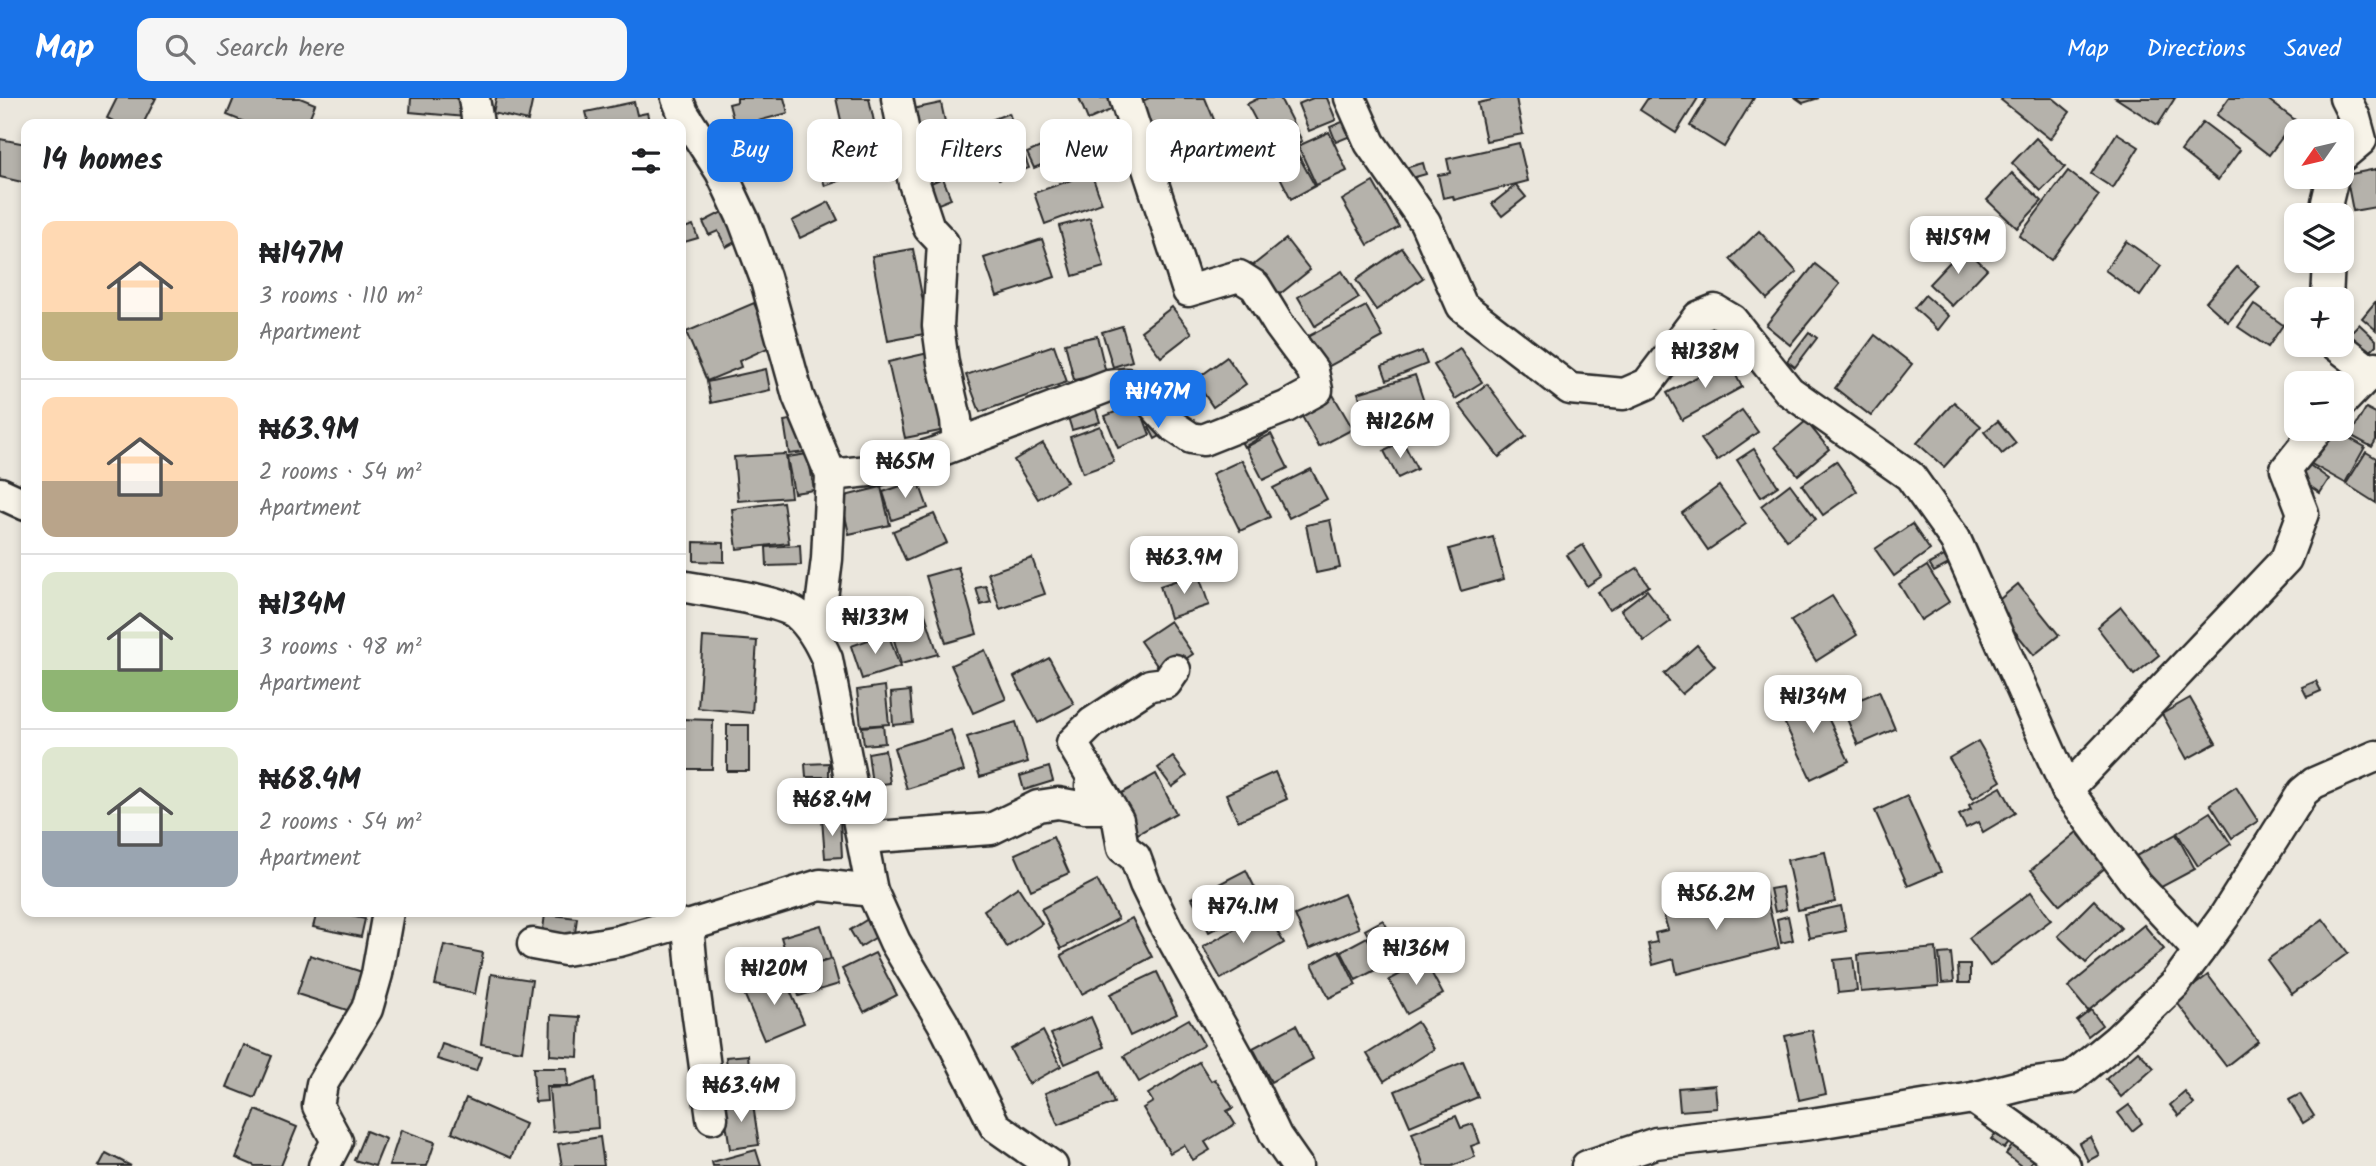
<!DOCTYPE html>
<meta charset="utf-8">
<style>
:root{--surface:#fff;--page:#f6f6f6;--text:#202124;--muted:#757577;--line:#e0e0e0;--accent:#1a73e8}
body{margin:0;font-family:Kalam,sans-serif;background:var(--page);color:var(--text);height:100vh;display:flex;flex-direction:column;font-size:26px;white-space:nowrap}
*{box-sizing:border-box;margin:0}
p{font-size:23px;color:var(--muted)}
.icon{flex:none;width:38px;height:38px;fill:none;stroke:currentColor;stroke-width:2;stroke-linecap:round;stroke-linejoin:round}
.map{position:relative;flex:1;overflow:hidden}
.panel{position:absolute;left:21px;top:21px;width:665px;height:798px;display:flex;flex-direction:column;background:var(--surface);border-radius:14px;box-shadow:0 4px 10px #0003}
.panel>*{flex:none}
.banner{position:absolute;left:707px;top:21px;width:665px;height:63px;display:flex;gap:14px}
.needle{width:46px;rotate:236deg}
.fabs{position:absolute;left:2284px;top:21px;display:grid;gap:14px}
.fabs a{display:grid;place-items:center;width:70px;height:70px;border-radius:14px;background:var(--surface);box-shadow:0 4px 10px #0003;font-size:35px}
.price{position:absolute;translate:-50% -60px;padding:0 16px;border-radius:14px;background:#fff;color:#222;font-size:23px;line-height:46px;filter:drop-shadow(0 2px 4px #0008)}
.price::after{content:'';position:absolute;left:50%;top:42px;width:21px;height:16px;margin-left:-10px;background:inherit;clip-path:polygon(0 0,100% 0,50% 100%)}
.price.on{background:var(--accent);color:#fff}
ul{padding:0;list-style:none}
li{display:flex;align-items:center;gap:21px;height:175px;padding:0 21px}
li+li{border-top:2px solid var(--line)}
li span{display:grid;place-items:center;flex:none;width:196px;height:140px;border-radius:14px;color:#555}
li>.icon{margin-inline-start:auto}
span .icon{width:84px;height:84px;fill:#fffc;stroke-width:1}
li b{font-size:30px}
h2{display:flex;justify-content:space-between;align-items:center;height:84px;padding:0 21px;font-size:30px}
.chip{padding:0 24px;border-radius:14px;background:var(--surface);box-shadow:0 4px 10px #0003;font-size:24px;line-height:63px}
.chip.on{background:var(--accent);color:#fff}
header{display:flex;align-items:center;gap:42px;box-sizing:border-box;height:98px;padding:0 35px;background:var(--accent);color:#fff}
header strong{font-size:33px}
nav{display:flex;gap:38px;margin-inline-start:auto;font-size:24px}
.search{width:490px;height:63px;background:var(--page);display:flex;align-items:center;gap:18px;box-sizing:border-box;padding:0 24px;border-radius:14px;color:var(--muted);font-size:26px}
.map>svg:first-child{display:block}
.building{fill:#b5b2ab;stroke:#2b2b2b;stroke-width:2}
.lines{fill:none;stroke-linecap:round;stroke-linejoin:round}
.minor-casing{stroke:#2b2b2b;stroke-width:35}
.minor{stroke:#f7f3e8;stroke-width:30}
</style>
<header>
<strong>Map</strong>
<div class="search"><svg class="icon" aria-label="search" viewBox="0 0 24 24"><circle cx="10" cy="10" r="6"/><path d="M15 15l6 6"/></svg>Search here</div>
<nav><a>Map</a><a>Directions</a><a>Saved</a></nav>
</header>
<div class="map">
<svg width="2376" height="1068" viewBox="0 0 2376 1068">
<rect width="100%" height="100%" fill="#ebe7dd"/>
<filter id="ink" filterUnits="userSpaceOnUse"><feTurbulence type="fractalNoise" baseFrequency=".0143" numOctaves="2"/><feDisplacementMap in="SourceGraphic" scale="14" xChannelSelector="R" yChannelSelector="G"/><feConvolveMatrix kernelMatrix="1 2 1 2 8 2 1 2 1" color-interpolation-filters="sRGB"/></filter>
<g filter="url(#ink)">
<g class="building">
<polygon points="117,0 156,0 143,26 119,26 107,20"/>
<polygon points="234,0 300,0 315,6 307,26 249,26 227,17"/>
<polygon points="411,0 467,0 465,19 410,14"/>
<polygon points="496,0 533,0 528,23 493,15"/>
<polygon points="737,0 784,0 788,15 735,29 729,6 737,4"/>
<polygon points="836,0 869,0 877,38 846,45"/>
<polygon points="1079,0 1108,0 1113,11 1088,22"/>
<polygon points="1149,0 1205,0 1215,24 1160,49 1140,4"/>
<polygon points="1259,0 1280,0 1302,43 1274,57 1247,6"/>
<polygon points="1313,0 1327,0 1336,22 1309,33 1298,6"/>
<polygon points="1501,0 1516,0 1523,36 1486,43 1478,5"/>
<polygon points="1648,0 1698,0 1676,35 1640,12"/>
<polygon points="1707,0 1754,0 1724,49 1690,28"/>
<polygon points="1796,0 1819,0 1803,5"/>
<polygon points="2003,0 2053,0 2070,14 2050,41 2001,2"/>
<polygon points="2116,0 2175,0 2158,27"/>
<polygon points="2229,0 2266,0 2295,22 2269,57 2217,17"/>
<polygon points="634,4 637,17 647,15 650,26 589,26 586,14"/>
<polygon points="941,5 947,33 910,42 903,13"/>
<polygon points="1009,15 1029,70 999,81 978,27"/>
<polygon points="1347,22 1353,37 1336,44 1330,29"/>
<polygon points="2203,24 2240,52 2218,82 2181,53"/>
<rect x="381" y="25" width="77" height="1"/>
<polygon points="1329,34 1347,73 1316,87 1298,48"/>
<polygon points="2117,35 2139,49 2113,90 2091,76"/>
<polygon points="2036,40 2065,69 2041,93 2012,65"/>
<polygon points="0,41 26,46 26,85 0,79"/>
<polygon points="1519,45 1528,83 1454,102 1453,98 1443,100 1438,77 1450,75 1447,61"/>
<polygon points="1045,47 1051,63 1034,70 1027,55"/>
<polygon points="1296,53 1315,88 1291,101 1273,65"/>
<polygon points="1423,65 1426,76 1401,83 1398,72"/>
<polygon points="840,66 845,81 825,88 820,73"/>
<polygon points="2376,71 2376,109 2353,113 2346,77"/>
<polygon points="2068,73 2099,97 2051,162 2019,138"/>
<polygon points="1091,75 1102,105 1045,126 1034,95"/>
<polygon points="2012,75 2042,103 2017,130 1987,102"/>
<polygon points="943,80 951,101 936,107 928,86"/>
<polygon points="1373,84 1399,129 1368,147 1342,102"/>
<polygon points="1516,87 1526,99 1502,118 1492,106"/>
<polygon points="829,104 838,122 800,140 792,123"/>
<polygon points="732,109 746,138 726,149 718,133 709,137 703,124"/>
<polygon points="1090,120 1104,169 1073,178 1059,128"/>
<polygon points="693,127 698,140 681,145 681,131"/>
<polygon points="1759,133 1797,174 1767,201 1730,161"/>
<polygon points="1042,141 1055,179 997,198 984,160"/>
<polygon points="1286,141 1310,172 1275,200 1251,169"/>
<polygon points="2126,143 2161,168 2140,198 2105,172"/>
<polygon points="1964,149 1987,171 1952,208 1929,186"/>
<polygon points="1402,150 1423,180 1376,212 1356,182"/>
<polygon points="913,151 929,235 888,243 872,158"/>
<polygon points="1815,166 1840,186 1790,247 1766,227"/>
<polygon points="2237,169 2260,189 2228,224 2206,204"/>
<polygon points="1342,173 1359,200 1315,228 1298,199"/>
<polygon points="1925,197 1949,218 1938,232 1914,210"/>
<polygon points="2376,203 2376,232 2362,220"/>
<polygon points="754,205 772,248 739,263 741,269 707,283 686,234"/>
<polygon points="2254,206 2283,227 2268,249 2238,229"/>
<polygon points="1366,208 1383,239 1324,271 1307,239"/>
<polygon points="1172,209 1192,235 1161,259 1141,233"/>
<polygon points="2359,226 2376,242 2376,247 2366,257 2347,238"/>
<polygon points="1122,228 1132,263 1113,269 1102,234"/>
<polygon points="1809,234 1817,240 1795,269 1787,263"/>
<polygon points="1875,237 1912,266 1871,318 1835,290"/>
<polygon points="1097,238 1106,275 1074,282 1065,245"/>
<polygon points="1054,247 1067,284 980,314 966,277"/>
<polygon points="1460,250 1482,284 1455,301 1434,267"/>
<polygon points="1422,253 1427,266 1387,282 1382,268"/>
<polygon points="933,254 950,331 905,340 888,264"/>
<polygon points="1227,259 1246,286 1213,309 1195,282"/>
<polygon points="1728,262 1742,289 1682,322 1667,295"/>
<polygon points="766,271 770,292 711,305 707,284"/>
<polygon points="1415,277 1426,310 1370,329 1358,295"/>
<polygon points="1487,286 1526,338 1499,359 1459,307"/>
<polygon points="1332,295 1353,331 1319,349 1299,313"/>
<polygon points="1954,304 1981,328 1944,369 1917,345"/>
<polygon points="1138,305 1150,337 1118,350 1105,318"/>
<polygon points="1095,308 1100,324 1072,332 1067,316"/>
<polygon points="2366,310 2376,315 2376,342 2372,349 2350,337"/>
<polygon points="1742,312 1758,334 1717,363 1701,341"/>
<polygon points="1267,318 1275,330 1244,349 1237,336"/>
<polygon points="801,320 806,354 789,356 784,323"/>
<polygon points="1161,322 1168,334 1155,341 1149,329"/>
<polygon points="1806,323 1829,351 1798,377 1775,349"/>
<polygon points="1998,323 2016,345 2002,356 1984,334"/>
<polygon points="1100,328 1114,364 1083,375 1070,339"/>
<polygon points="2326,331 2333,331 2365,349 2345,385 2308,364"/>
<polygon points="1271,336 1288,370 1263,382 1246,349"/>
<polygon points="1403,344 1417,371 1398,380 1384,353"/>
<polygon points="1043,345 1067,384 1038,401 1014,362"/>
<polygon points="1754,351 1778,388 1761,399 1737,362"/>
<polygon points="2366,354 2376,360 2376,405 2346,386"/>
<polygon points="786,356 791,399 738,403 734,359"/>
<polygon points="808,356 814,392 794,395 787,359"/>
<polygon points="2301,361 2329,381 2320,395 2291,375"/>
<polygon points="1242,362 1270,419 1240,433 1212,376"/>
<polygon points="1836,363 1857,393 1823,417 1802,387"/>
<polygon points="1311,371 1327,401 1289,420 1273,390"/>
<polygon points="918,382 928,410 892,422 883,394"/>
<polygon points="1790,386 1816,421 1787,442 1761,408"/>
<polygon points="1719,388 1746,426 1708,452 1682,415"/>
<polygon points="881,389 890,427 849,436 841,399"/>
<polygon points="783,404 789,445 737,451 732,411"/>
<polygon points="934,416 947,445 906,463 893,433"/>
<polygon points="1330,422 1340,470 1316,475 1306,427"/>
<polygon points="1912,426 1930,452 1894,478 1875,451"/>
<polygon points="1493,439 1504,481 1461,493 1449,451"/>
<polygon points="694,444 724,445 724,464 694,463"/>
<polygon points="800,447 801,467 767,468 766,449"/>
<polygon points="1583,447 1602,478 1587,488 1567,457"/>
<polygon points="1944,458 1949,466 1934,474 1929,466"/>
<polygon points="1032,460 1045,496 1000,511 988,475"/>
<polygon points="1927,468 1949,504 1921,522 1899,486"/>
<polygon points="958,469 977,536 946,545 926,478"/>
<polygon points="1637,470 1649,488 1609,512 1598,494"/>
<polygon points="1198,475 1209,507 1170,520 1160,488"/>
<polygon points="2018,486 2059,537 2034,557 1993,507"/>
<polygon points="986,488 991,504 981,507 976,490"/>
<polygon points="1647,492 1671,523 1644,543 1621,512"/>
<polygon points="1832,498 1857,537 1816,563 1791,523"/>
<polygon points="2121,509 2159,557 2134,577 2097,529"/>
<polygon points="884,511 888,533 864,537 860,516"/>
<polygon points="924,513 938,556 901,566 890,528"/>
<polygon points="1170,523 1193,556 1163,576 1140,543"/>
<polygon points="888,535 900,569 862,581 851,548"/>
<polygon points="703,539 757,543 752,615 698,610"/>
<polygon points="1697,547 1715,568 1682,596 1664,576"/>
<polygon points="985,552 1006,601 973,615 951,567"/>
<polygon points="1049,560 1074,606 1038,625 1014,579"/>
<polygon points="2316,583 2321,593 2307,599 2302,589"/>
<polygon points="885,588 889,626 861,628 857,592"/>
<polygon points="910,593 913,625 893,627 891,595"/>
<polygon points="1815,593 1849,663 1811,681 1778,611"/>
<polygon points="1879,593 1895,631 1858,647 1842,609"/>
<polygon points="2190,600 2216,645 2187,661 2162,616"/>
<polygon points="681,621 713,622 712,671 681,671"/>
<polygon points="1016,624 1028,664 980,679 967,639"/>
<rect x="727" y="627" width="22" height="46"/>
<polygon points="883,627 885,645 864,647 862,629"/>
<polygon points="951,632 964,673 907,691 894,650"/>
<polygon points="1978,643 2001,683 1973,700 1949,660"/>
<polygon points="885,652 890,685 872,687 868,655"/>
<polygon points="1173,659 1187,678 1172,689 1158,670"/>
<polygon points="829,665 829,679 806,679 805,666"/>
<polygon points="1049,669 1053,683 1024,692 1020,678"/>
<polygon points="1275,674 1287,701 1238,723 1226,696"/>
<polygon points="1156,676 1176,715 1134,738 1113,700"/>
<polygon points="2001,689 2015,715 1983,734 1978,724 1966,730 1959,717 1971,711 1969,707"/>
<polygon points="2236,689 2258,723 2232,740 2210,706"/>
<polygon points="1907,698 1941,774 1908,788 1875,713"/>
<polygon points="2210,714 2231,746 2198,768 2177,735"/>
<polygon points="840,720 842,759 825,760 822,721"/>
<polygon points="2077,734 2106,769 2060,807 2031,772"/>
<polygon points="2176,736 2195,771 2152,794 2134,759"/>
<polygon points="1053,739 1069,775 1031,792 1015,756"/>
<polygon points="1825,754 1835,804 1798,812 1787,762"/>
<polygon points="1246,772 1263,806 1209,834 1192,800"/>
<polygon points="1097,782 1118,821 1061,851 1041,811"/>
<polygon points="1018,789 1042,826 1007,849 984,812"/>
<polygon points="1764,789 1779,850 1677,876 1674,861 1653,867 1648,846 1657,844 1655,835 1668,832 1663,815"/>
<polygon points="1782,789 1786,811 1775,814 1770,791"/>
<polygon points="2031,794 2051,822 1990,868 1969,840"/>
<polygon points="1344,796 1359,830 1309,851 1295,817"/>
<polygon points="2094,802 2121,830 2086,865 2058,838"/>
<polygon points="1841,808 1846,833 1809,840 1804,816"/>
<polygon points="317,814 332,814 365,821 361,839 313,829"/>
<polygon points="1266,814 1284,845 1221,881 1203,849"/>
<polygon points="545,816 577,820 574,843 542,839"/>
<polygon points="1788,818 1793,842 1781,845 1777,821"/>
<polygon points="1132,820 1152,859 1082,896 1061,857"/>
<polygon points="868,821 878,838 860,849 850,832"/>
<polygon points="2323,821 2348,855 2292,896 2267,862"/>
<polygon points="1383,822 1392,838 1374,848 1365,832"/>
<polygon points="821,827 831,861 791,873 781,839"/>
<polygon points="2144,827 2164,851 2088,913 2068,889"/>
<polygon points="1367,839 1383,868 1356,882 1341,853"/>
<polygon points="444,847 483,855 475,896 435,887"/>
<polygon points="1936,850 1939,888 1861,894 1858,857"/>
<polygon points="1339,852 1356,887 1329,900 1312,866"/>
<polygon points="875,855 897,897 864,914 842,871"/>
<polygon points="1951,855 1954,884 1942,885 1939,856"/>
<polygon points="310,857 362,874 350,913 297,896"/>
<polygon points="1853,860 1857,893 1838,895 1834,862"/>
<polygon points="832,861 839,886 799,898 791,874"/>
<polygon points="1425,863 1443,896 1407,916 1389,882"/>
<polygon points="1958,867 1970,867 1970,885 1959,885"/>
<polygon points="1157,874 1177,916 1130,938 1110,896"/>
<polygon points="491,876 532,882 522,953 481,946"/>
<polygon points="783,876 804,925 764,942 743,893"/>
<polygon points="2208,877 2258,943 2226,968 2175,902"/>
<polygon points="2091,912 2102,927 2088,938 2077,923"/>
<polygon points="551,917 580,919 578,959 550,957"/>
<polygon points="1091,919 1104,949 1065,966 1051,936"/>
<polygon points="1189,921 1204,947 1139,984 1124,958"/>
<polygon points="1417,924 1434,951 1384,983 1367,956"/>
<polygon points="1296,927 1313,961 1271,984 1253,950"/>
<polygon points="1812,932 1826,996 1799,1002 1785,938"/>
<polygon points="1043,933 1061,968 1029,986 1010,951"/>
<polygon points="442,946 481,959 476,973 437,961"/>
<polygon points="244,947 272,958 255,1000 227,989"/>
<polygon points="2138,953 2154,970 2121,999 2106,981"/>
<polygon points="748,957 752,1000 730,1002 726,959"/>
<polygon points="1199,964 1211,983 1215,981 1233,1010 1227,1013 1235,1026 1205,1044 1210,1052 1193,1062 1184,1047 1170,1055 1143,1010 1153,1004 1148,996"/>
<polygon points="1463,964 1478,999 1410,1028 1395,993"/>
<polygon points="533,970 567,970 568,988 546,988 547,1003 535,1004"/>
<polygon points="1101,973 1114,1005 1058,1027 1045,995"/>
<polygon points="595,980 598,1030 553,1034 549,990 570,989"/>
<polygon points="1715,987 1717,1010 1680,1013 1678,990"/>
<polygon points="2185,994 2194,1006 2179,1018 2170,1007"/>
<polygon points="2300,996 2314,1018 2303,1025 2289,1002"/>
<polygon points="466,1000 525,1026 511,1060 452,1034"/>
<polygon points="752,1000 759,1047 730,1051 723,1005"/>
<polygon points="2129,1007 2142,1025 2132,1033 2118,1015"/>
<polygon points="256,1012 297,1029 281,1068 255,1068 236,1060"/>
<polygon points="1456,1018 1461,1030 1473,1026 1480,1045 1471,1048 1475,1059 1452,1068 1424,1068 1412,1035"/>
<polygon points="2001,1029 2014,1039 2004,1051 1991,1041"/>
<polygon points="401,1032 435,1044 427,1068 389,1068"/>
<polygon points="366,1033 386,1041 375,1068 354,1062"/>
<polygon points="600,1039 604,1068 562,1068 558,1046"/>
<polygon points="2090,1039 2099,1057 2088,1063 2079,1045"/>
<polygon points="2015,1044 2035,1060 2028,1068 2021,1068 2006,1056"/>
<polygon points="756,1052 761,1068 713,1068 712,1064"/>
<polygon points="106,1055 131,1068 99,1068"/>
</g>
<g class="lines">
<g class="minor-casing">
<g id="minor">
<polyline points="474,0 478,26"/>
<polyline points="677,0 683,15 721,74 744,123 765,179 798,298 831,377 827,461 817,540"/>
<polyline points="897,0 914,85 929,130 943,145 938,228 943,265 956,321 958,346"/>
<polyline points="1350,0 1370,45 1425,124 1462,208 1570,291 1624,296 1647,286 1698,219 1715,212 1732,222 1789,293 1910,378 1955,441 2067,692 2137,787 2199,853"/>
<polyline points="2342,58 2361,42 2355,20 2345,0"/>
<polyline points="2328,117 2327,104 2333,79"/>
<polyline points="2327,201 2329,163"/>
<polyline points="2336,247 2376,278"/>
<polyline points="2342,304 2376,269"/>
<polyline points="831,377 878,372 932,356 1109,288 1126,286 1136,288 1173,328 1191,340 1203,342 1286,309 1317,292 1313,273 1279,227 1255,188 1239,178 1188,193 1125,0"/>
<polyline points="0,395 26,407"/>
<path d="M681,488C706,493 779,502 797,516C811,528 820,545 827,561L872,793L895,844L943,925L995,1028L1052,1068"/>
<polyline points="1175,572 1166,585 1150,587 1092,625 1072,645 1118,722 1123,750 1135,759 1145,786 1167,831 1242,966 1276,1038 1297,1068"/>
<polyline points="2067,692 2286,461 2303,415 2286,371 2318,331"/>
<polyline points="862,740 991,731 1038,708 1058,705 1085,710 1100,710 1091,688"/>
<polyline points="533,846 565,852 619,843 678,826 688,828"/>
<polyline points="1973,1000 2056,1059 2065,1068"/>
<polyline points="712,1020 693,882 688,828 820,787 872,793"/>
<polyline points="324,1068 337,1043 318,1008 322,986 367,911 377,876 388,814"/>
<polyline points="1587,1068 1656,1045 1811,1026 1973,1000 2028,986 2071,980 2117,942 2175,886 2224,819 2303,694 2314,685 2376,658"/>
</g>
</g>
<use href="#minor" class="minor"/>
</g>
</g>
</svg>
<div class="fabs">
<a><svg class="needle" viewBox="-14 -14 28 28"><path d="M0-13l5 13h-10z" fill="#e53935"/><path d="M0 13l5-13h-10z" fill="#757577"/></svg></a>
<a><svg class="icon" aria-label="layers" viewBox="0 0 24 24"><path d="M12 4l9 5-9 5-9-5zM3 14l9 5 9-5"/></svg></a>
<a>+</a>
<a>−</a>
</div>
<b class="price" style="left:1958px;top:178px">₦159M</b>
<b class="price" style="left:1705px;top:292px">₦138M</b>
<b class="price on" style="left:1158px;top:332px">₦147M</b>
<b class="price" style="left:1400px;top:362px">₦126M</b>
<b class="price" style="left:905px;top:402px">₦65M</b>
<b class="price" style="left:1184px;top:498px">₦63.9M</b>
<b class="price" style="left:875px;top:558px">₦133M</b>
<b class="price" style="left:1813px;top:637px">₦134M</b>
<b class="price" style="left:832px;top:740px">₦68.4M</b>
<b class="price" style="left:1716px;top:834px">₦56.2M</b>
<b class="price" style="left:1243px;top:847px">₦74.1M</b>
<b class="price" style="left:1416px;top:889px">₦136M</b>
<b class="price" style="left:774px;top:909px">₦120M</b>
<b class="price" style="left:741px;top:1026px">₦63.4M</b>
<div class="banner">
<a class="chip on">Buy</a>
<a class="chip">Rent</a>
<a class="chip">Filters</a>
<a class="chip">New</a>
<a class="chip">Apartment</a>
</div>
<section class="panel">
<h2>14 homes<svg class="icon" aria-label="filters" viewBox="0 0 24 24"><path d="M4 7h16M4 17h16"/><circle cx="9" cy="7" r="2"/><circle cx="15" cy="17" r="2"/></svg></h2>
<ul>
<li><span style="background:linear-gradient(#ffd9b3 65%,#c2b280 0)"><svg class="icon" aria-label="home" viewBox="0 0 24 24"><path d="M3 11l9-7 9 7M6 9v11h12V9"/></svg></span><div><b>₦147M</b><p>3 rooms · 110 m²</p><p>Apartment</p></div></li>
<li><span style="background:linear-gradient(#ffd9b3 60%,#b9a48a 0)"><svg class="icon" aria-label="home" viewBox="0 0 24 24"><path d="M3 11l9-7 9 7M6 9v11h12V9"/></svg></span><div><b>₦63.9M</b><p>2 rooms · 54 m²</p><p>Apartment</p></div></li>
<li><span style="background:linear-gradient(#dfe7d0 70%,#8fb573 0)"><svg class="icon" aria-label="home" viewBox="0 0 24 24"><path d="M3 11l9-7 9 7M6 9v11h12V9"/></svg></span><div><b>₦134M</b><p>3 rooms · 98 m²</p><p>Apartment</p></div></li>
<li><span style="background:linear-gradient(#dfe7d0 60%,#9aa5b1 0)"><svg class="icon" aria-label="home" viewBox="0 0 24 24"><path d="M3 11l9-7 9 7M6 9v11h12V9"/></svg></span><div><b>₦68.4M</b><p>2 rooms · 54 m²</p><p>Apartment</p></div></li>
</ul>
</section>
</div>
